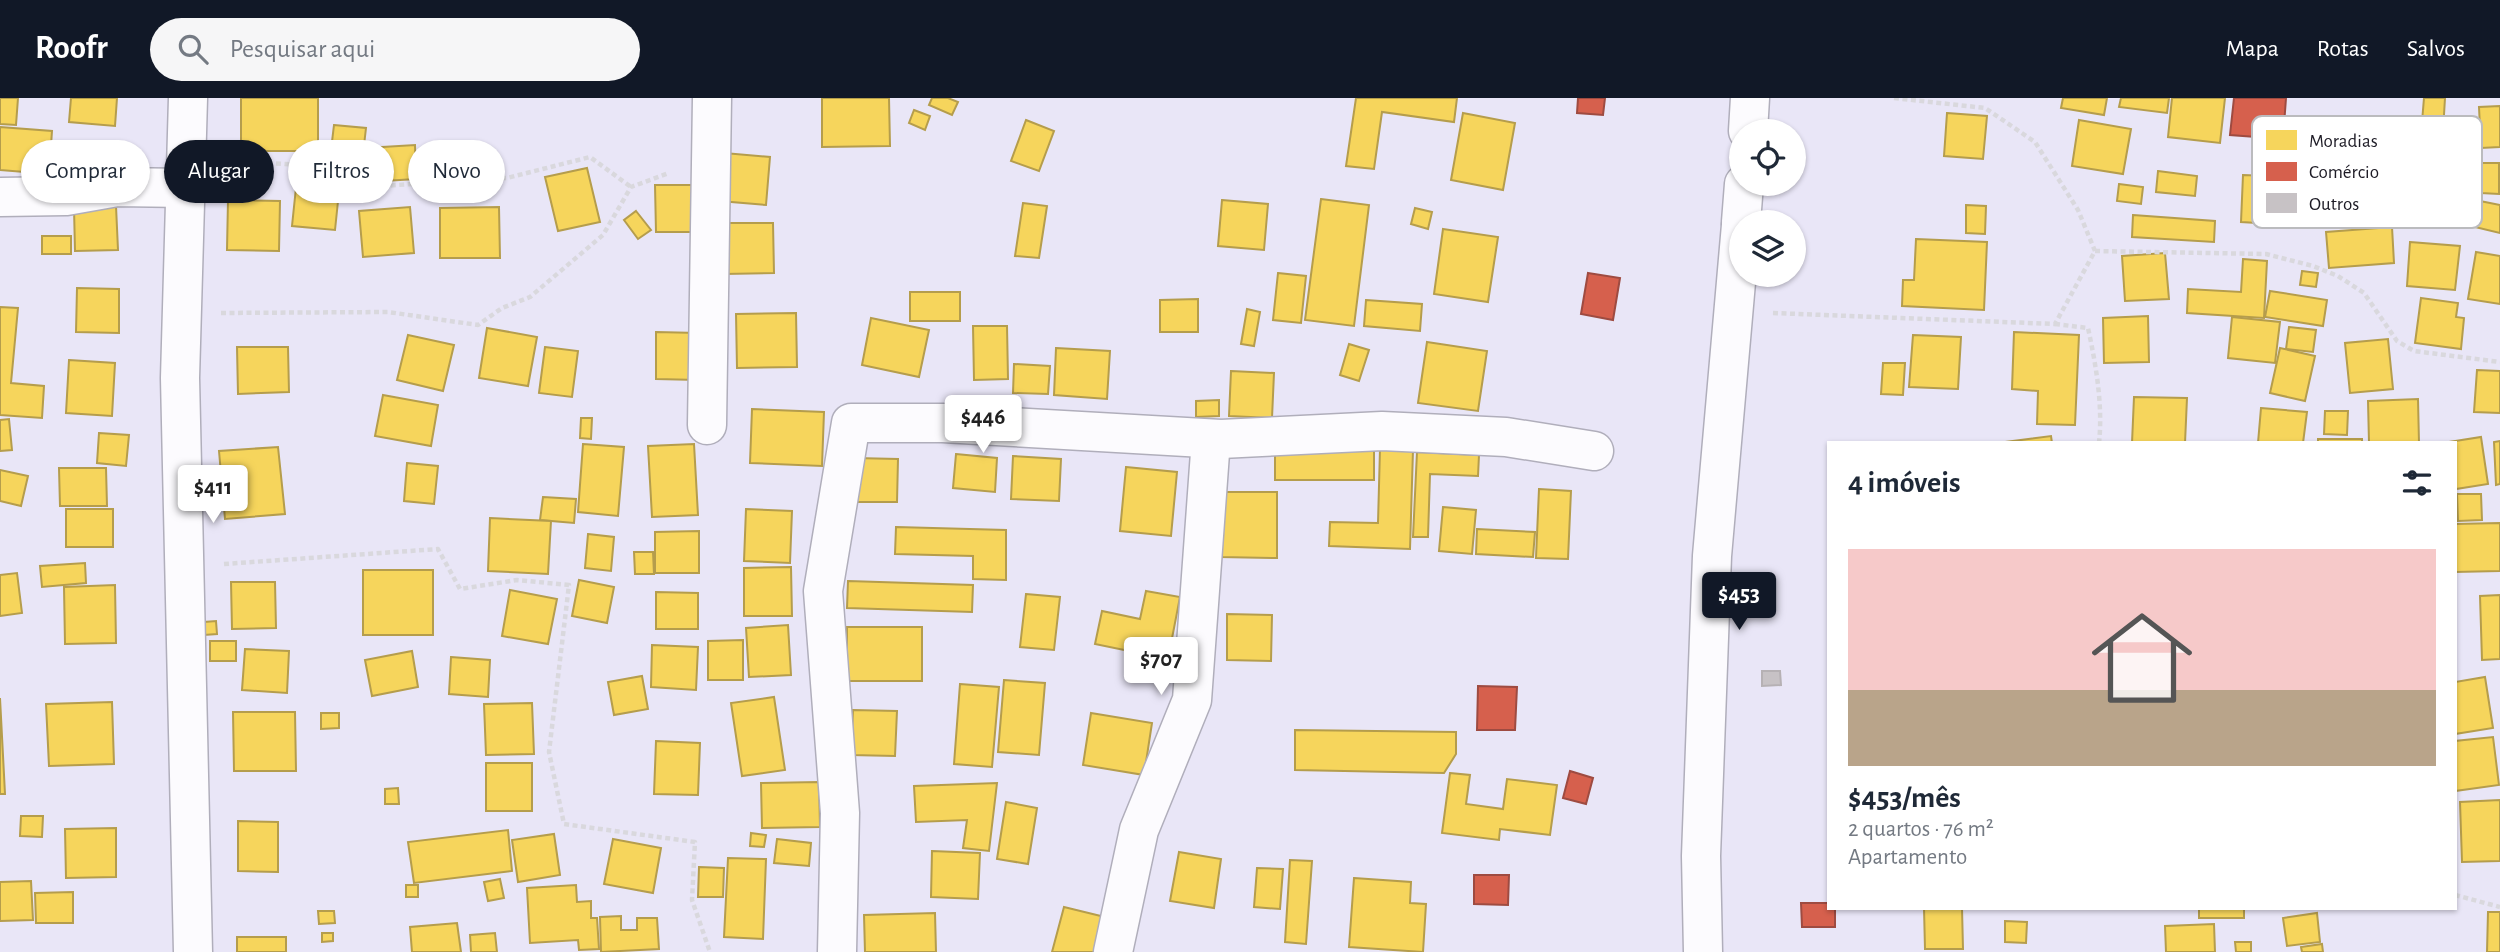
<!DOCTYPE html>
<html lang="pt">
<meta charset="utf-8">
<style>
:root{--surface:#fff;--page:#f6f6f7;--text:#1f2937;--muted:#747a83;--accent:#111827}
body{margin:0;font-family:"Alegreya Sans",sans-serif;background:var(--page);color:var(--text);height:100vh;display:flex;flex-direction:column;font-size:26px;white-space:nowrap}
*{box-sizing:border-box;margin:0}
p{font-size:23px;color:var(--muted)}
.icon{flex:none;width:38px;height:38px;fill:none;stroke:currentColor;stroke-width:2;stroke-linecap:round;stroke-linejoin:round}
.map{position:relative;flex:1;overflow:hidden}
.drawer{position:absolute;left:1827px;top:343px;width:630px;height:469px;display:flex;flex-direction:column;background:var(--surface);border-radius:0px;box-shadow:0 2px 5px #0004}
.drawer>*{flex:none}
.hud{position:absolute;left:21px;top:42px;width:665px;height:63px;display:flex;gap:14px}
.controls{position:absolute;left:1729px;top:21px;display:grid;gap:14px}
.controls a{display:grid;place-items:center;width:77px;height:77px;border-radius:50%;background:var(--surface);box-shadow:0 2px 5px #0004;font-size:35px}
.price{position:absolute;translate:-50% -60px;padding:0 16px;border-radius:7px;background:#fff;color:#222;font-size:23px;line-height:46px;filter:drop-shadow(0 2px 4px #0008)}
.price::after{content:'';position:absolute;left:50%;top:42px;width:21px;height:16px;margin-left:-10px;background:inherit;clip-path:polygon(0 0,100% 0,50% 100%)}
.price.active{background:var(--accent);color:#fff}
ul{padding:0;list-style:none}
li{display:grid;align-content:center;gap:14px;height:371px;padding:0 21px}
li span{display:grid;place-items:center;height:217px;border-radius:0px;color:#555}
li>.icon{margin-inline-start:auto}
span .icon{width:126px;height:126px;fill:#fffc;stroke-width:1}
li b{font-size:30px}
h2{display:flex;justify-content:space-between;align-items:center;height:84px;padding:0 21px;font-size:30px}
.pill{padding:0 24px;border-radius:32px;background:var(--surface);box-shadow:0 2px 5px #0004;font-size:24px;line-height:63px}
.pill.active{background:var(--accent);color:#fff}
header{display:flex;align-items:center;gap:42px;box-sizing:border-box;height:98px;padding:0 35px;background:var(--accent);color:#fff}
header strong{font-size:33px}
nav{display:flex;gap:38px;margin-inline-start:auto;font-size:24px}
.search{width:490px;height:63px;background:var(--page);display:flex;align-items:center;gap:18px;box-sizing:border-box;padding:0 24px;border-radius:38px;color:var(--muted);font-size:26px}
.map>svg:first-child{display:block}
.homes{fill:#f6d55c;stroke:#b59d4c;stroke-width:2}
.shops{fill:#d6604d;stroke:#9e4b41;stroke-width:2}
.building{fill:#c7c2c5;stroke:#b6b1b4;stroke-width:2}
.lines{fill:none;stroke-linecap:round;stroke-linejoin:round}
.minor-casing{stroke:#b0aebb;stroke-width:41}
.secondary-casing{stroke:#b0aebb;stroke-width:41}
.path{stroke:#d9d8dd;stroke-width:4.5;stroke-dasharray:5 3.5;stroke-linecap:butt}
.minor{stroke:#fcfbfe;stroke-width:38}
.secondary{stroke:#fcfbfe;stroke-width:38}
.key{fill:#fff;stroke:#bbbbbe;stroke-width:2}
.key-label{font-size:19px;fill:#1d1b25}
</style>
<header>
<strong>Roofr</strong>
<div class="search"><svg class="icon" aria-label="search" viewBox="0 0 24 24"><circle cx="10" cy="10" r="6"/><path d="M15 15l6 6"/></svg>Pesquisar aqui</div>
<nav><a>Mapa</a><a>Rotas</a><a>Salvos</a></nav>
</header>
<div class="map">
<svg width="2500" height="854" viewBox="0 0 2500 854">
<rect width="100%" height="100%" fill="#e9e6f7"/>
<g class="homes">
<polygon points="0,0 18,0 16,27 0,26"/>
<polygon points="71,0 117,0 115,28 69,24"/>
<rect x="241" y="0" width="77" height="53"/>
<polygon points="822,0 889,0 890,48 822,49"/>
<polygon points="932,0 948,0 958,4 952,17 929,7"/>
<polygon points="1356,0 1457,0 1454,24 1382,14 1374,71 1346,68"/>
<polygon points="2063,0 2107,0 2104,17 2061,10"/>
<polygon points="2121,0 2169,0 2167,15 2119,9"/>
<polygon points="2172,0 2225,0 2220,45 2168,39"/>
<polygon points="2424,0 2445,0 2442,50 2420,48"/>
<polygon points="2500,8 2500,49 2481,50 2479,9"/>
<polygon points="914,12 930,18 925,32 909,25"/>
<polygon points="1463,15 1515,25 1503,92 1451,82"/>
<polygon points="1947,15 1987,18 1983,61 1944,58"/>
<polygon points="1026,22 1054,33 1039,73 1011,63"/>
<polygon points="2079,22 2131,31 2123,76 2072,68"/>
<polygon points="334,27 366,30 363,56 331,52"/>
<polygon points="0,29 52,33 49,76 0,72"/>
<polygon points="415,47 416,81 367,84 366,50"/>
<polygon points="724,55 770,59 766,107 720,103"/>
<polygon points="2481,65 2499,65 2499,96 2481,95"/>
<polygon points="587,70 600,124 558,133 545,79"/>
<polygon points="2158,73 2197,78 2195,98 2156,94"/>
<polygon points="2243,77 2295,79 2293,127 2241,124"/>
<polygon points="297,80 340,84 335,132 292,128"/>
<polygon points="2119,86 2143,89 2141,106 2117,103"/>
<polygon points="655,87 699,87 700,134 656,134"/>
<polygon points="1321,101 1369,107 1354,228 1305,222"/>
<polygon points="228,102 280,103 279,153 227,152"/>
<polygon points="1222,102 1268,106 1264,152 1218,148"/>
<polygon points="2480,103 2500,107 2500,135 2475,129"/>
<polygon points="1023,105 1047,108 1039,160 1015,158"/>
<polygon points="1966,107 1986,108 1985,136 1966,135"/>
<polygon points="116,108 118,152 75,153 74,110"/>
<polygon points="410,109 414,155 363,159 359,113"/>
<polygon points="499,109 500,160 440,160 440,110"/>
<polygon points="1415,110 1432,114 1428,131 1411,126"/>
<polygon points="636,113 651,132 638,141 624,122"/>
<polygon points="2133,117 2215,123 2214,144 2132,139"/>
<polygon points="722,125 773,125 774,175 724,176"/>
<polygon points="2392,129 2394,165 2329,170 2326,134"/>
<polygon points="1443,131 1498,139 1488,204 1434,196"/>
<rect x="42" y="138" width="29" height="18"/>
<polygon points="1916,141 1987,144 1984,212 1902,208 1903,182 1914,182"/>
<polygon points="2410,144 2460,148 2455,192 2407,188"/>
<polygon points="2476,154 2500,158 2500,206 2468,201"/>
<polygon points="2165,155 2169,201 2125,203 2122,158"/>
<polygon points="2243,161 2267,163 2264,220 2187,215 2188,191 2241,194"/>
<polygon points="2302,173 2318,175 2316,189 2300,187"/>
<polygon points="1278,175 1306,178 1301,225 1273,222"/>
<polygon points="77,190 119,191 119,235 76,234"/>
<polygon points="2270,193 2327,202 2323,228 2265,219"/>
<rect x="910" y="194" width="50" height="29"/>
<polygon points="2421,200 2458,205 2456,219 2464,220 2461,251 2415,245"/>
<polygon points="1198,201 1198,234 1160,234 1160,202"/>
<polygon points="1366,202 1422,206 1420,233 1364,228"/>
<polygon points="0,209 18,210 11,285 44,288 42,320 0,317"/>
<polygon points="1247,211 1260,214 1254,248 1241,246"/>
<polygon points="796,215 797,269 737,270 736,216"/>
<polygon points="2148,218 2149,264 2104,265 2103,220"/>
<polygon points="2232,219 2280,224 2275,265 2228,260"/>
<polygon points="871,220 929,232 919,279 862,267"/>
<polygon points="973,228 1007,228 1008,281 974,282"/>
<polygon points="2289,229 2316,232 2313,254 2286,251"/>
<polygon points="487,230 537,239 528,288 479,280"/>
<polygon points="656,234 698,235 698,282 656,281"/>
<polygon points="2014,234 2079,237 2075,327 2037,326 2038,293 2012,291"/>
<polygon points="408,237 454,247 443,293 397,282"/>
<polygon points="1913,237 1961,239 1958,291 1909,289"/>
<polygon points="2388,241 2393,291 2350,295 2345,245"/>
<polygon points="1427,244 1487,253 1478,313 1418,305"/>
<polygon points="1349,246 1369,252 1359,283 1340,277"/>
<polygon points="237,249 288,249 289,294 238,296"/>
<polygon points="545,249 578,253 572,299 539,295"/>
<polygon points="1056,250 1110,253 1107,301 1054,297"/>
<polygon points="2280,250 2315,258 2305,303 2270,295"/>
<polygon points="69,262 115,265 112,318 66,315"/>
<polygon points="1883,265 1905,265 1903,297 1881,296"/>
<polygon points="1014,266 1050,268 1048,296 1013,295"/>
<polygon points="2477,272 2500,273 2500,315 2474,314"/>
<polygon points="1231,273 1274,275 1272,320 1229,318"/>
<polygon points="383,297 438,307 431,348 375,338"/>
<polygon points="2134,299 2187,300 2185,345 2132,345"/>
<polygon points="2418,301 2419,345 2369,345 2368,303"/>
<polygon points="1219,302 1219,318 1196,319 1196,303"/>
<polygon points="2261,310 2307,314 2303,345 2258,345"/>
<polygon points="752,311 824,314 822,368 750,365"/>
<polygon points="2325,313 2348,313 2347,337 2324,336"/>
<polygon points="581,320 592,320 591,341 580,340"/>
<polygon points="9,321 12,352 0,353 0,322"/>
<polygon points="99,335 129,337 126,368 97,365"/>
<polygon points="2051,338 2052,345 2006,345 2006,344"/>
<polygon points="2481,339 2488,386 2456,391 2455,345 2449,344"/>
<rect x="2318" y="341" width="44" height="4"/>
<polygon points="2500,343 2500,386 2496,387 2494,344"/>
<polygon points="583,346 624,349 618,418 578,414"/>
<polygon points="694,346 698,417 652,419 648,348"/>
<polygon points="278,349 285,416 225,421 219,353"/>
<rect x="1275" y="351" width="99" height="31"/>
<polygon points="1380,351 1413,352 1410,451 1329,448 1330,424 1378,425"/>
<polygon points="1417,354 1479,357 1478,378 1430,376 1428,439 1413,439"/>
<polygon points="956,356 997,360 995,394 953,390"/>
<polygon points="1013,358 1061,361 1059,403 1011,401"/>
<polygon points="855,360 898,361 897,404 854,404"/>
<polygon points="407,365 438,368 434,406 404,403"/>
<polygon points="1126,369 1177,374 1171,438 1120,433"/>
<polygon points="59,370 106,370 107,408 60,408"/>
<polygon points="0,372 28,378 21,408 0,403"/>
<polygon points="1539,391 1571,393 1568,461 1536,460"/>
<polygon points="1220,394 1277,394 1277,460 1220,459"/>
<polygon points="2457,396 2481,396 2482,422 2458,423"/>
<polygon points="543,399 576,401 574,425 540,422"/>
<polygon points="1443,409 1476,412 1472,456 1439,453"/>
<rect x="66" y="411" width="47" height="38"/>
<polygon points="746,411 792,413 790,465 744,463"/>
<polygon points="490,420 551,423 548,476 488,473"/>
<polygon points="2500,425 2500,473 2455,474 2455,426"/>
<polygon points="896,429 1006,432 1006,482 973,481 973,458 895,456"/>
<polygon points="1477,431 1535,434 1533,459 1476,456"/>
<polygon points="699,433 699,475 655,475 655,434"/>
<polygon points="588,436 614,439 611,473 585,470"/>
<polygon points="634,454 653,454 654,476 635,476"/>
<polygon points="85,465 86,485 42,489 40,468"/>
<polygon points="791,469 792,518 744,518 744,470"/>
<rect x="363" y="472" width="70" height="65"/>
<polygon points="17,475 22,515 0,518 0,477"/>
<polygon points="579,482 614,489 607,525 572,518"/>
<polygon points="848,483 973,487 972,514 847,510"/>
<polygon points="231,484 275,484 276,530 232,531"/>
<polygon points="115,487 116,545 65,546 64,489"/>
<polygon points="510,492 557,501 548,546 502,538"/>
<polygon points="1146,493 1180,499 1168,561 1095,546 1102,513 1140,521"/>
<polygon points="656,494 698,495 698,531 656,531"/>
<polygon points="1026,496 1060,499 1054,552 1020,549"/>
<polygon points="2500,497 2500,561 2482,562 2480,498"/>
<polygon points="1227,516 1272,517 1271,563 1227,562"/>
<polygon points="216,523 217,536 204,537 204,524"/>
<polygon points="788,527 791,577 749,579 746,530"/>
<rect x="847" y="529" width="75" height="54"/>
<polygon points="743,542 743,582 708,582 708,543"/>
<rect x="210" y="543" width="26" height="20"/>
<polygon points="652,547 698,549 696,592 651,589"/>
<polygon points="245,551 289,553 287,595 242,592"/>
<polygon points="412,553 418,589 372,598 365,562"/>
<polygon points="451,559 490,562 488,599 449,596"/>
<polygon points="642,578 648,611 614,617 608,584"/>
<polygon points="2485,579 2493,630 2455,636 2455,584"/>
<polygon points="1004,582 1045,585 1039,657 998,654"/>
<polygon points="960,586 999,589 992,669 954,666"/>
<polygon points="774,599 785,672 742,678 731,605"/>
<polygon points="0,600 5,696 0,696"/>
<polygon points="112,604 114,666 49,668 46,606"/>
<polygon points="532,605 534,656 486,657 484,606"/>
<polygon points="853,612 897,613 895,658 851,657"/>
<polygon points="233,614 295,614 296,673 234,673"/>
<polygon points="321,615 339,615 339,630 321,631"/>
<polygon points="1091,615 1152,625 1144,677 1083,667"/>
<polygon points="1295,632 1456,634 1456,656 1444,675 1295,672"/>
<polygon points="2493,639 2499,687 2455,693 2455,643"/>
<polygon points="656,643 700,645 698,697 654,696"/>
<rect x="486" y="665" width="46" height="48"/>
<polygon points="1450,675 1470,677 1466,706 1503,711 1507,681 1557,687 1550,737 1500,731 1499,742 1442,735"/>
<polygon points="819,684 820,729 762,730 761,685"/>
<polygon points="997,685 989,753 963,750 967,722 916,724 914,688"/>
<polygon points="398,690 399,706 385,706 385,691"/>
<polygon points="2500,702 2500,763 2462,764 2460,704"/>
<polygon points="1006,704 1037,710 1028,766 997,761"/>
<polygon points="21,718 43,718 42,739 20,738"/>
<polygon points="238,723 278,724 278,774 238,773"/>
<polygon points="116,730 116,779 66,780 65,731"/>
<polygon points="508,732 512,773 414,785 408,744"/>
<polygon points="751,735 766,737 764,749 750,748"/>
<polygon points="554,736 560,777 518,784 512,742"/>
<polygon points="613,741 661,750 653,795 604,786"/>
<polygon points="777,741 811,745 809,768 774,765"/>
<polygon points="932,753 980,755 978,801 931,799"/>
<polygon points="1179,754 1221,761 1214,810 1170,803"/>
<polygon points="728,760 766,761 763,841 724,839"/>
<polygon points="1290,762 1312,763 1306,846 1285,844"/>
<polygon points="699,769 724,770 723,799 698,799"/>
<polygon points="1257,770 1283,771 1280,811 1254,809"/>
<polygon points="1354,780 1411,784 1410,805 1426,806 1423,854 1349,849"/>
<polygon points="500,781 504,800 488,803 484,784"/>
<polygon points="31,783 33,822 0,823 0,784"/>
<rect x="406" y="787" width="12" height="12"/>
<polygon points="576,787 577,804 591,803 591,820 597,820 599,851 579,852 578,842 530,845 527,790"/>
<polygon points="73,794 73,825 36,825 35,795"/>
<polygon points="1064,809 1109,820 1100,854 1052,854"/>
<polygon points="1924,810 1962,810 1963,851 1925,851"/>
<rect x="2199" y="810" width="45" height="10"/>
<polygon points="318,813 334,813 335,825 319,826"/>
<polygon points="2488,814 2500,814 2500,854 2487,854"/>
<polygon points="935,815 936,854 865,854 864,817"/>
<polygon points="2317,815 2320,844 2287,848 2283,820"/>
<polygon points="621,818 621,832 637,832 637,820 657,820 659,851 601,854 600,819"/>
<polygon points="2005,823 2027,824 2026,845 2005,844"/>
<polygon points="457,825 461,854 412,854 410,829"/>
<polygon points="2214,826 2215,854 2166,854 2165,828"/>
<polygon points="322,835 333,835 333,843 322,844"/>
<polygon points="495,835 497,854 471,854 470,837"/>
<rect x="237" y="839" width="49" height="15"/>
<polygon points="2235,844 2251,844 2251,854 2236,854"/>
<polygon points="2322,846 2323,854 2302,854 2301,849"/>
</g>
<g class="shops">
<polygon points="1578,0 1605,0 1603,17 1577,15"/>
<polygon points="2234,0 2286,0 2283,41 2230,37"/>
<polygon points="1588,175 1620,180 1613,222 1581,216"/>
<polygon points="1478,588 1517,589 1515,632 1477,632"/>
<polygon points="1570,673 1593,680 1586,706 1563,700"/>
<polygon points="1474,777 1509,777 1508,807 1474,806"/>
<polygon points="1801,805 1829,805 1829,810 1835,810 1835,829 1802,829"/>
</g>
<polygon class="building" points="1762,573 1780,573 1781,587 1762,588"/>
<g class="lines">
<g class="minor-casing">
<g id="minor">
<polyline points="188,0 180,280 193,854"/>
<polyline points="0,99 66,98 117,89 185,90"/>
<polyline points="707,327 712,0"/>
<polyline points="837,854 840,715 823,493 851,325 943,325 1221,341 1382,333 1506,339 1594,353"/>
<polyline points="1113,854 1139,732 1192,602 1211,341"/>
</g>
</g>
<g class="secondary-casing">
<g id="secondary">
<polyline points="1748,33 1750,0"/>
<polyline points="1741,124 1744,86"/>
<polyline points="1703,854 1701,758 1712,458 1741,127"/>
</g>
</g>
<g class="path">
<polyline points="1894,0 1985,10 2035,44 2078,112 2095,153"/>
<path d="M225,64C271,66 326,62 366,89L507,80L590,59L631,89"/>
<polyline points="221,215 388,214 478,227 502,210 530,199 603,137 631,89 669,75"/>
<polyline points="1773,215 2055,226 2095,153 2266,156 2313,168 2338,178 2364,195 2397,243 2414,253 2500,264"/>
<path d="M2055,226L2088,230C2096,267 2103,307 2099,345"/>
<polyline points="224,466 438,451 460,491 517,482 569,487 549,654 564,726 695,744 692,802 710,854"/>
<polyline points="2455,797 2500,809"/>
</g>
<use href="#minor" class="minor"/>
<use href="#secondary" class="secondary"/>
</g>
<rect x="2252" y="18" width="230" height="112" rx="10" class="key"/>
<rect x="2266" y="32" width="31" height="20" fill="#f6d55c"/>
<rect x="2266" y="64" width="31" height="19" fill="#d6604d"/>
<rect x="2266" y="95" width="31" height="20" fill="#c7c2c5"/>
<g class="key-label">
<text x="2309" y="49">Moradias</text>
<text x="2309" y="80">Comércio</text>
<text x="2309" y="112">Outros</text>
</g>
</svg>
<div class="controls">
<a><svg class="icon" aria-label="locate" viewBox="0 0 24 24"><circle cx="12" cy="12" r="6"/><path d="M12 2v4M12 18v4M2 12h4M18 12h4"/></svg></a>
<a><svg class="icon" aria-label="layers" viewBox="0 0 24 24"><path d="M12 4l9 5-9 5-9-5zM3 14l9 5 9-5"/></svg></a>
</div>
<b class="price" style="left:983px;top:357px">$446</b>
<b class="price" style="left:213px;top:427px">$411</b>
<b class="price active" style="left:1739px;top:534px">$453</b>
<b class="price" style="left:1161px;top:599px">$707</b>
<div class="hud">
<a class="pill">Comprar</a>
<a class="pill active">Alugar</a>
<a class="pill">Filtros</a>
<a class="pill">Novo</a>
</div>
<section class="drawer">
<h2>4 imóveis<svg class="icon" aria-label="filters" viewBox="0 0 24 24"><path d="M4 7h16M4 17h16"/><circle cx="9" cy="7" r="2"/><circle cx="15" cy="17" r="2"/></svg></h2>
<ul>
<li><span style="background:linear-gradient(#f6c9c9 65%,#b9a48a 0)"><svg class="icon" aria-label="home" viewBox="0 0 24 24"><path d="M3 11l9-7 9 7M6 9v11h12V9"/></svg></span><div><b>$453/mês</b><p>2 quartos · 76 m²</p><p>Apartamento</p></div></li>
</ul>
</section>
</div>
